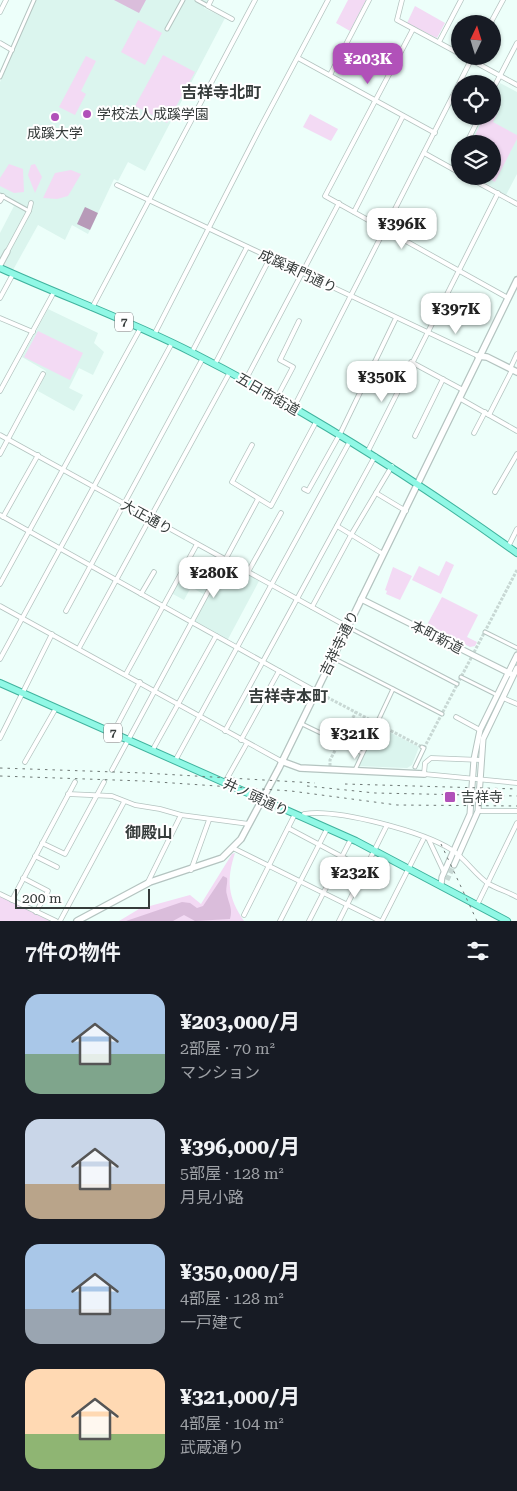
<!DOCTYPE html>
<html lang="ja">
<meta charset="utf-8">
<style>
:root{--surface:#171b24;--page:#242831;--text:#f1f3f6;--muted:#9ea1a6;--accent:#b151b9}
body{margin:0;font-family:"Roboto Serif","Noto Sans JP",serif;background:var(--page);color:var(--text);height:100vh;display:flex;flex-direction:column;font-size:19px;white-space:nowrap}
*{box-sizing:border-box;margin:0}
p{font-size:16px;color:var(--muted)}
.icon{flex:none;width:28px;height:28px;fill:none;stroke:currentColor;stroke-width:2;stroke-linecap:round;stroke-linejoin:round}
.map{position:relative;height:921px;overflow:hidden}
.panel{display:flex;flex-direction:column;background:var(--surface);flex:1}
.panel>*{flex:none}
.needle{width:32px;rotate:4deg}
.fabs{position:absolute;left:451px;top:15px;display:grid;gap:10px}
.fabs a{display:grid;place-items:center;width:50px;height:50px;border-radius:50%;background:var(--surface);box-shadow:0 1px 4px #0004;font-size:25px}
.scale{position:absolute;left:15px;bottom:12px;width:135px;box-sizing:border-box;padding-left:5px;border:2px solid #363c3b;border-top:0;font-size:14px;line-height:18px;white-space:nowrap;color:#363c3b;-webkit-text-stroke:4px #fff;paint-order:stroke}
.price{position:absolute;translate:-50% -42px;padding:0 11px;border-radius:10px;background:#fff;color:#222;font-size:16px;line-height:32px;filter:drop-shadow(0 1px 2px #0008)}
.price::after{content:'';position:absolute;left:50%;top:30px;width:15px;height:11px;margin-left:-8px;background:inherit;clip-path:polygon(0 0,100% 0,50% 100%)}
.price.active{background:var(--accent);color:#fff}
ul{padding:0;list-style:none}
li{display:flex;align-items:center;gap:15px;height:125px;padding:0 25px}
li span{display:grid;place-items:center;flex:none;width:140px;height:100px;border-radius:15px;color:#555}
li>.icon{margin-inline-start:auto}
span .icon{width:60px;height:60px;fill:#fffc;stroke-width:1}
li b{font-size:21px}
h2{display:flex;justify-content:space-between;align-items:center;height:60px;padding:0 25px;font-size:21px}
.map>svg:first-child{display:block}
.built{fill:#dbf5ee}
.green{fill:#f3daf4}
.forest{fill:#dabddb}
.water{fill:#b79ab8}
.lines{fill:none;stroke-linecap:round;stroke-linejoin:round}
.pedestrian-tunnel{stroke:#c8d8d4;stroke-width:3;stroke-dasharray:3 1.5;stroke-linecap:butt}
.tertiary-tunnel{stroke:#c8d8d4;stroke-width:5;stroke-dasharray:5 2.5;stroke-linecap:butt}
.pedestrian-casing{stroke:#b4c4c0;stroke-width:5}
.minor-casing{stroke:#b4c4c0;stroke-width:5.5}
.tertiary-casing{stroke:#b4c4c0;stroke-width:7}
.secondary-casing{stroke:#b4c4c0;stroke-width:8}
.primary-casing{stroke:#40b39e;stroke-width:8}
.pedestrian{stroke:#fff;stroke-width:3}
.minor{stroke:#fff;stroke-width:4}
.tertiary{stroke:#fff;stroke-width:5}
.secondary{stroke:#fff;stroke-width:5.5}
.primary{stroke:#90f8e5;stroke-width:6}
.rail{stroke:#6d7774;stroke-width:1;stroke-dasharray:2.5 5;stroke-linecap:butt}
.poi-dot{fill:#b151b9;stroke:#fff;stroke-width:2}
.labels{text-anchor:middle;stroke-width:4;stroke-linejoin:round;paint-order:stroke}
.shield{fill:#fff;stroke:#727676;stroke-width:1}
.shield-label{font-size:12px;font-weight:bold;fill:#363c3b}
.poi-label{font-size:14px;fill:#363c3b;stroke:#fff;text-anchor:start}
.street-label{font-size:14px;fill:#363c3b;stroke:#fff}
.quarter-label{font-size:16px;font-weight:bold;fill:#363c3b;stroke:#fff}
</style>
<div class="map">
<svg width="517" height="921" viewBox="0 0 517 921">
<rect width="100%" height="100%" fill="#edfffa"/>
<g class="built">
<polygon points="33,0 208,0 204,8 225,18 145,171 128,162 118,181 114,179 88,234 72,225 65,240 38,225 13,270 0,264 0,233 14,206 0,194 0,82"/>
<polygon points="500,83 517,92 517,174 506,195 474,176 492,176 492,144 468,144 482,116 492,116 493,97"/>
<polygon points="48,309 98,333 94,343 104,352 93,375 79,368 69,388 83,395 74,411 38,391 46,371 22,357"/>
<polygon points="205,560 220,568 205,595 191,587 184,600 171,593 184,569 196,576"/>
<polygon points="225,562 259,581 227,641 193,621"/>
<polygon points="377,726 419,747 412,765 407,768 358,766"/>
</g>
<g class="green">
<polygon points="348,0 366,0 350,31 336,23"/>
<polygon points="415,6 445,23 437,38 407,23"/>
<polygon points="138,20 162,33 145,65 121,52"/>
<polygon points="163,55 195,72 167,123 135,106"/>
<polygon points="86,56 96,61 81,91 86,94 75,115 59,107"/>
<polygon points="493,110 498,112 493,122 517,135 517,139 495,182 484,176 492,176 492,144 471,144 484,116 492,116"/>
<polygon points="310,114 338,129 331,141 303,127"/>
<polygon points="9,164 23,169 24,192 14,193 0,186 0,178"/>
<polygon points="35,164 42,177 35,193 28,175 31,165"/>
<polygon points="71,170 81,174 68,196 57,199 43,198 55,173"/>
<polygon points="38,331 83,353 70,380 24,357"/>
<polygon points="446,561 454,565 441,594 412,580 419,566 439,576"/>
<polygon points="393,567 412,576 400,600 386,594 387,591 385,590"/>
<polygon points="442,597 478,615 467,637 477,642 475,646 470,647 427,625"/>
<path d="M235,853C226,880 228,898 244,921H119L139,909L190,895L201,904L232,854Z"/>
<polygon points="0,895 50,921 0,921"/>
</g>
<g class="forest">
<polygon points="114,0 146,0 139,13"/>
<path d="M223,876L227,878C228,883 225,889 227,895C229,904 233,909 230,919L195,921L184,915L173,921H126L182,902L190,903L197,908L203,906Z"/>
</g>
<polygon class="water" points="85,207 98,213 90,230 77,224"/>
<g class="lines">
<g class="pedestrian-tunnel">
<polyline points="319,693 422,747"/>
<polyline points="424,748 517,570"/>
<polyline points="330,766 330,760 356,712"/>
</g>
<polyline class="tertiary-tunnel" points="447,880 454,865"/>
<g class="pedestrian-casing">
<g id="pedestrian">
<polyline points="197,0 208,6"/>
<polyline points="167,29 183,0"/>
<polyline points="0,77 34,0"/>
<polyline points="0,195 29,211"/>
<polyline points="348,627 457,684"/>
<polyline points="485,632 517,648"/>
<polyline points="333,658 442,714"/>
<polyline points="461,677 497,695"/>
<polyline points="300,723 362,753"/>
<polyline points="415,767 424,748 422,747"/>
<polyline points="355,770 393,689"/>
</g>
</g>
<g class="minor-casing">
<g id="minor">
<polyline points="211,0 208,6 232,19"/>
<polyline points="402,0 397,20 460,54"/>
<polyline points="0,12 6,0"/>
<polyline points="490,24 503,0"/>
<polyline points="413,29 325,196 508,298"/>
<polyline points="439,42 461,0"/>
<polyline points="0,43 12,50"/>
<polyline points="464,56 517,85"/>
<polyline points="298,58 435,133"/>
<polyline points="330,75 369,0"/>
<polyline points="492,91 517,43"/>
<polyline points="466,144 480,116"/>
<polyline points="424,153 460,173"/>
<polyline points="453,169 460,155"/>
<polyline points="466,176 517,204"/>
<polyline points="117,185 478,356"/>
<polyline points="0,201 3,196"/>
<polyline points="354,212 403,116"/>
<polyline points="7,252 29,211 31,203"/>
<polyline points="0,298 13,274"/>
<polyline points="92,308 255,0"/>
<polyline points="0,318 33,332"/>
<polyline points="154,335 259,130 328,0"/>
<polyline points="192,352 247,247"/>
<polyline points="411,362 463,390"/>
<polyline points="215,364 270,258"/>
<polyline points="510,369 517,354"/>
<polyline points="245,381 339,203"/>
<polyline points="0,391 54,292"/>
<polyline points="459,398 517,431"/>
<polyline points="276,399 293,367 280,360 299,321"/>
<polyline points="293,409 473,56"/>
<polyline points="489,415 512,370"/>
<polyline points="474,433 485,412"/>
<polyline points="0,435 348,627"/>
<polyline points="415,436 443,379"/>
<polyline points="252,445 232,482 271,506 316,422"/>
<polyline points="368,451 498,193"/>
<polyline points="0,454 43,374"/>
<polyline points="304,489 308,491 341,432 396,318"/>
<polyline points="495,492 517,454"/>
<polyline points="376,493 406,511"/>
<polyline points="0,515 315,691"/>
<polyline points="3,517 38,455"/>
<polyline points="337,526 383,554"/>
<polyline points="508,547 517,529"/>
<polyline points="248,572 281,513"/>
<polyline points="0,584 140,329"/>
<polyline points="141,594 154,572"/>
<polyline points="0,606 281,761"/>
<polyline points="312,607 351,535 392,466"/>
<polyline points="66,611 203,358"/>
<polyline points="79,648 230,372"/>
<polyline points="0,659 172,343"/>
<polyline points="126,674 197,544"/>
<polyline points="503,698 517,704"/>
<polyline points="456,717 480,730"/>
<polyline points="225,731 375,456"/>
<polyline points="113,733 140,682"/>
<polyline points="0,738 52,634"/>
<polyline points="241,740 279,671"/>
<polyline points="152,751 216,636"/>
<polyline points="481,760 431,758 425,763 424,774 517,783"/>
<polyline points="175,761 350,441"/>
<polyline points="25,762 56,708"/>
<polyline points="112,770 258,499"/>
<polyline points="225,782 247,743"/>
<polyline points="68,794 112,796 135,805 160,809 181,815 249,824"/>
<polyline points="478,811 517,811"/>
<path d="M303,818L304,814C337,808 424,832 452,850C466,859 475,875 489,884C498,889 508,892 517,897"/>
<polyline points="288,828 365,869"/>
<polyline points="429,840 444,872"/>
<polyline points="42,843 65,854 104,782"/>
<polyline points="233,848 380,921"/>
<polyline points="35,856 57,867"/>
<polyline points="191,870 209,820"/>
<polyline points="23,878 48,891 36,912"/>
<polyline points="147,884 181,815"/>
<polyline points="0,894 56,921"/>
<polyline points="12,900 75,782"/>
<polyline points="477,905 517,823"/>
<polyline points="244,915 295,814"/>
<polyline points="60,921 124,802"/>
<polyline points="280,921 327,829"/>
<polyline points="309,921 351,839"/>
<polyline points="339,921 387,825"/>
<polyline points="382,921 423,840"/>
</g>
</g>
<g class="tertiary-casing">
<g id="tertiary">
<polyline points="0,265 7,252"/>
<polyline points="361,599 511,674"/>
<polyline points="454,865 478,811 483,739 517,668"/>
<polyline points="441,885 442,877 470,814 474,759 480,730 517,655"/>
</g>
</g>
<g class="secondary-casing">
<g id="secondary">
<polyline points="478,356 487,357 517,372"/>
<polyline points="281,761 300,768 424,774"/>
<polyline points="77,921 150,882 222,858 241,839 279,768 517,280"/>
</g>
</g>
<g class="primary-casing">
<g id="primary">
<path d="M0,268C64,297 131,321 193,353C307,411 414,479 517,553"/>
<polyline points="0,683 356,841 507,921"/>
</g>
</g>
<use href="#pedestrian" class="pedestrian"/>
<use href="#minor" class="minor"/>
<use href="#tertiary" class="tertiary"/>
<use href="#secondary" class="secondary"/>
<use href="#primary" class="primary"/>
<g class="rail">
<polyline points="0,768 144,773 315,783"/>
<polyline points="0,776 143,781 291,791 397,805 517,806"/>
<polyline points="345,784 517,789"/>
<polyline points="307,786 375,793 517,796"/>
<polyline points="441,844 477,921"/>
</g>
</g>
<g class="poi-dot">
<circle cx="87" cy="114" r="5"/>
<circle cx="55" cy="117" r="5"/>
<rect x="444" y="791" width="12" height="12" rx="2.5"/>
</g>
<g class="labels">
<g class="shield">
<rect x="115" y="312.5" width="18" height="19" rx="4"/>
<rect x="104" y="723.5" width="18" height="19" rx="4"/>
</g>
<g class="shield-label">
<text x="124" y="326">7</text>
<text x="113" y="737">7</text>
</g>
<g class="poi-label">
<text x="97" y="119">学校法人成蹊学園</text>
<text x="55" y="138" text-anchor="middle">成蹊大学</text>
<text x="461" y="802">吉祥寺</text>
</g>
<g class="street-label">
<text transform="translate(298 271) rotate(25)" y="5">成蹊東門通り</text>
<text transform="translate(268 394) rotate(30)" y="5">五日市街道</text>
<text transform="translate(147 517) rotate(29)" y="5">大正通り</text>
<text transform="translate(437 637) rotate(27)" y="5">本町新道</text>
<text transform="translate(339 643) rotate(-64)" y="5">吉祥寺通り</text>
<text transform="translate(256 797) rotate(25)" y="5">井ノ頭通り</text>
</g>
<g class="quarter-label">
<text x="221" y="98">吉祥寺北町</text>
<text x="288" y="702">吉祥寺本町</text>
<text x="149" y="838">御殿山</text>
</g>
</g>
</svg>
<div class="fabs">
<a><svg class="needle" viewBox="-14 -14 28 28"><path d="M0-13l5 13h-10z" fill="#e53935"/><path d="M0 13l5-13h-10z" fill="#9ea1a6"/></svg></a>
<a><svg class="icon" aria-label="locate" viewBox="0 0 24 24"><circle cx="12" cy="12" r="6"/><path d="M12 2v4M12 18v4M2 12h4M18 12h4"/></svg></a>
<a><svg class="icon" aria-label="layers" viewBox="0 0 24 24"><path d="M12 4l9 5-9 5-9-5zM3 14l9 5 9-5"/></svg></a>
</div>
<div class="scale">200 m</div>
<b class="price active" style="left:368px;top:85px">¥203K</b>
<b class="price" style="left:402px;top:250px">¥396K</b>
<b class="price" style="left:456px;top:335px">¥397K</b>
<b class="price" style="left:382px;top:403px">¥350K</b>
<b class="price" style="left:214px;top:599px">¥280K</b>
<b class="price" style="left:355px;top:760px">¥321K</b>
<b class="price" style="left:355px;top:899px">¥232K</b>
</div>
<section class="panel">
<h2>7件の物件<svg class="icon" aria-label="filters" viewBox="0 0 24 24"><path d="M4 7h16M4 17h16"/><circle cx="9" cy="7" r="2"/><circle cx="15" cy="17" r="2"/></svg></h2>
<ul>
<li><span style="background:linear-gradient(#a9c7e8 60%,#7fa58c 0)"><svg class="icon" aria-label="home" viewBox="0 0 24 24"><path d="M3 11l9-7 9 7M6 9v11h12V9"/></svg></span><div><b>¥203,000/月</b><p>2部屋 · 70 m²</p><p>マンション</p></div></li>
<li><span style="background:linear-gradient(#c9d6e8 65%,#b9a48a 0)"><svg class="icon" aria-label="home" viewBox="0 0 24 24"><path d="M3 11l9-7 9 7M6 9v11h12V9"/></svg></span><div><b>¥396,000/月</b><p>5部屋 · 128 m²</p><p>月見小路</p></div></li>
<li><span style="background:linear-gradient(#a9c7e8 65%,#9aa5b1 0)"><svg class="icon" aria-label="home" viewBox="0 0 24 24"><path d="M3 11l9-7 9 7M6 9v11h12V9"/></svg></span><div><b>¥350,000/月</b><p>4部屋 · 128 m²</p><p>一戸建て</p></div></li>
<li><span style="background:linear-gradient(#ffd9b3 65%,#8fb573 0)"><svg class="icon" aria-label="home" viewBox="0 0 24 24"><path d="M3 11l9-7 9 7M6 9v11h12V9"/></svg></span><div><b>¥321,000/月</b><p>4部屋 · 104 m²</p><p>武蔵通り</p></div></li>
</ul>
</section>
